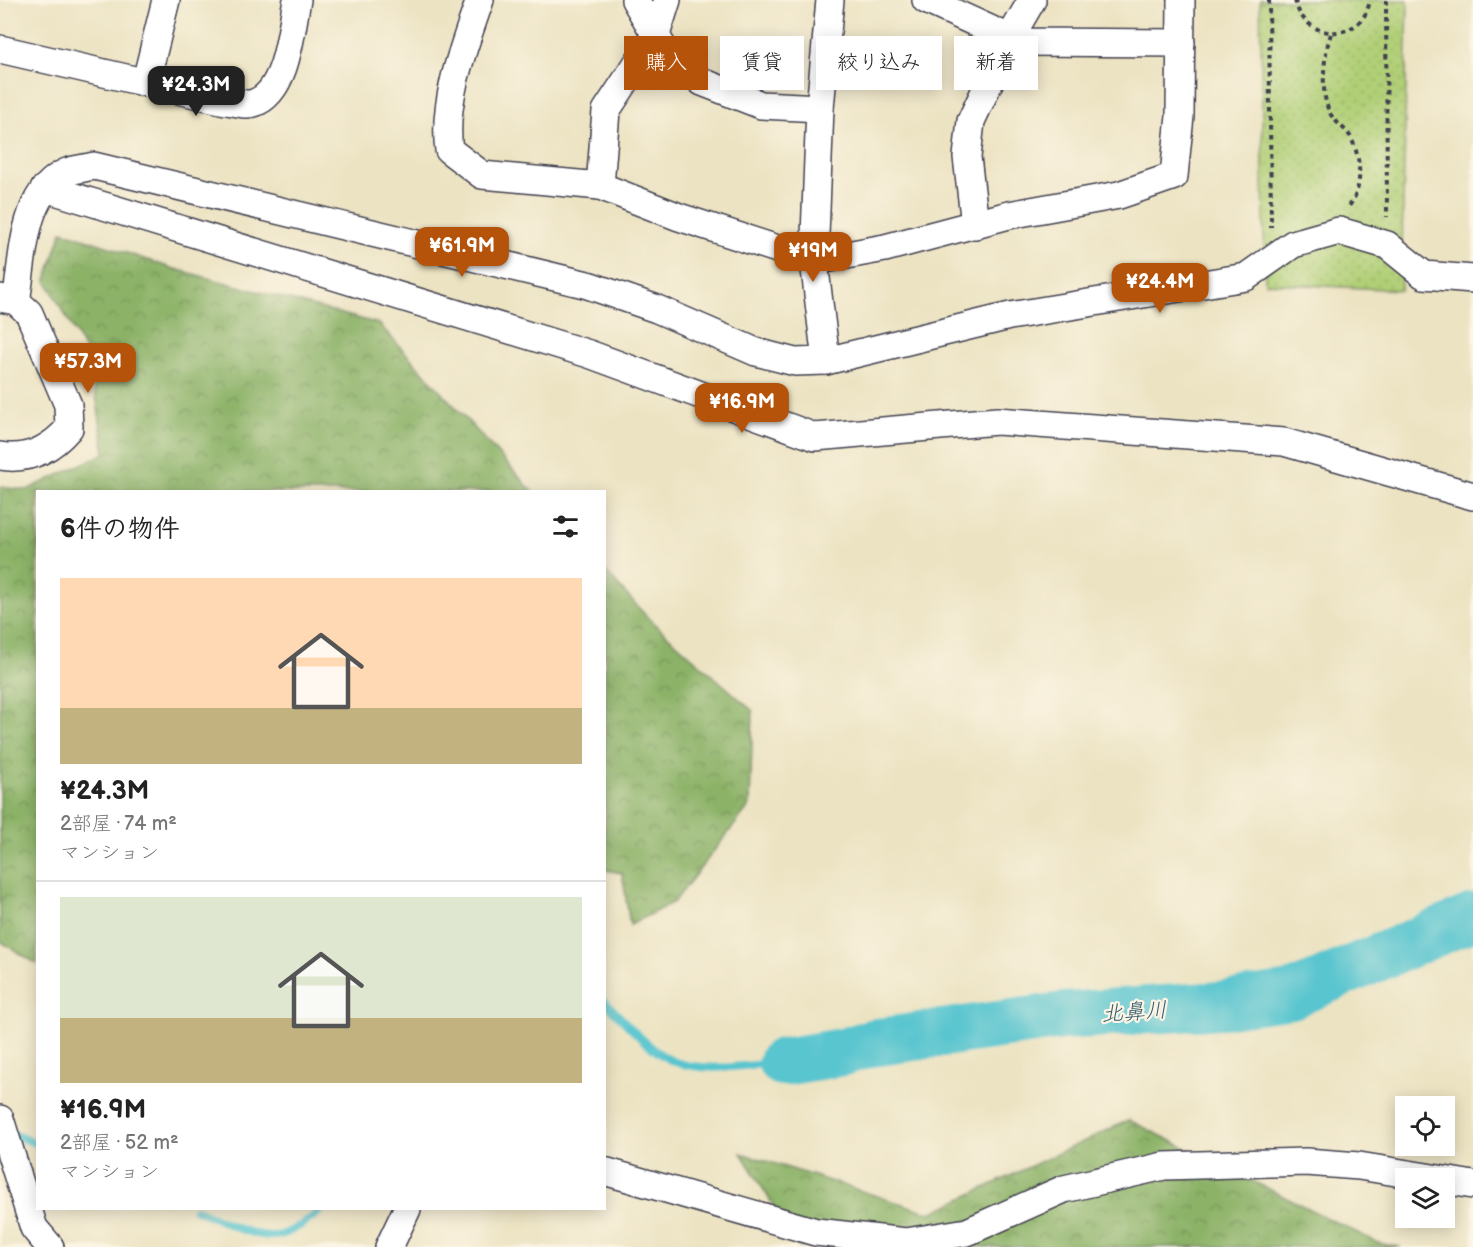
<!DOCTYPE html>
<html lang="ja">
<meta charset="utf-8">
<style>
:root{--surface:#fff;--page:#f2f2f2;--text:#222;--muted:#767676;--line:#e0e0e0;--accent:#b45309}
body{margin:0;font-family:"Balsamiq Sans","Klee One",sans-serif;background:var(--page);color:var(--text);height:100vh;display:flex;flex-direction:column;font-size:22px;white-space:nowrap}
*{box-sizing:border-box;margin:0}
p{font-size:20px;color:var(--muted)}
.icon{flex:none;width:33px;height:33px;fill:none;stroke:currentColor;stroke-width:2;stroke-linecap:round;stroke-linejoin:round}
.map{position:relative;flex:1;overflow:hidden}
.panel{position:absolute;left:36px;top:490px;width:570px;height:720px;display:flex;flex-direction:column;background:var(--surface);border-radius:0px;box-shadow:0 3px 15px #0003}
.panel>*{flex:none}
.guide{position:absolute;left:624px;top:36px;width:570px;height:54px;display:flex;gap:12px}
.controls{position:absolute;left:1395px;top:1096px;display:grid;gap:12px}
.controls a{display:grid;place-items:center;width:60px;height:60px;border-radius:0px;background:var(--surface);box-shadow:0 3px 15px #0003;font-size:30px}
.price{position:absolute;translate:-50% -51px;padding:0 14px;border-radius:12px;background:var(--accent);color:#fff;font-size:20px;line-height:39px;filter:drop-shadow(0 2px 3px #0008)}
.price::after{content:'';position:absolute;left:50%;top:36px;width:18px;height:14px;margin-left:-9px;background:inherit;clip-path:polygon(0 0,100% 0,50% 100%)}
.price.active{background:#222;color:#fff}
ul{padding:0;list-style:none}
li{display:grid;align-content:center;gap:12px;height:318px;padding:0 24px}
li+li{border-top:2px solid var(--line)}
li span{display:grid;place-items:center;height:186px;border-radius:0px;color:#555}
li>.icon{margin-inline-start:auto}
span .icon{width:108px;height:108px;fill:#fffc;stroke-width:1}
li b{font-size:26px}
h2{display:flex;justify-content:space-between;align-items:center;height:72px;padding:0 24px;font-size:26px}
.pill{padding:0 21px;border-radius:0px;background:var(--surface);box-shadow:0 3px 15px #0003;font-size:21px;line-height:54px}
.pill.active{background:var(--accent);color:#fff}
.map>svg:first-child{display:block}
.forest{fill:url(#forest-crowns);stroke:#576a51;stroke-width:1.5}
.garden{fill:url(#garden-dots);stroke:#697858;stroke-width:1.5}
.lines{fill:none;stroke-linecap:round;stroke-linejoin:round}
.stream{stroke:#58c5cf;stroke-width:8}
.river{stroke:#58c5cf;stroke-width:48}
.street-casing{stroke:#403f4f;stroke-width:30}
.path{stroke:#403f4f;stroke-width:4;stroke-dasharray:4.5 4.5;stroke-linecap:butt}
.street{stroke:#fff;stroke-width:27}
.labels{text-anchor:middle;stroke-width:4.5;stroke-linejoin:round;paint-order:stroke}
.water-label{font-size:22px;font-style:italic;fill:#355b6f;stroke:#fcf5e5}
</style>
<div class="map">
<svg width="1473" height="1247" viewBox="0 0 1473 1247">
<defs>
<pattern id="forest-crowns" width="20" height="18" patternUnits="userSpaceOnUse" patternTransform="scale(1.5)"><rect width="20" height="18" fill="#8cb267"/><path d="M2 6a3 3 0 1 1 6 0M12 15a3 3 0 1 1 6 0" fill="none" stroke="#729056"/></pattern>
<pattern id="garden-dots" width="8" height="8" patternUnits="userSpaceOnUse" patternTransform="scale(1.5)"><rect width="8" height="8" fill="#b0cf76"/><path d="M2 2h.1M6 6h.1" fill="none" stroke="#97b167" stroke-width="1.8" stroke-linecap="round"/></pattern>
</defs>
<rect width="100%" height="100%" fill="#fcf5e5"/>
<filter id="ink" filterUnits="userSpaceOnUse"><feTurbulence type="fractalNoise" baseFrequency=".0167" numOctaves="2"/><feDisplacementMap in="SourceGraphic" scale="12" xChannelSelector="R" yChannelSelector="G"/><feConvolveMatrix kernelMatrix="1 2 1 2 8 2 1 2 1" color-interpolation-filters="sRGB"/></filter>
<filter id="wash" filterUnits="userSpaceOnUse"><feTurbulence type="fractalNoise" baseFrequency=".008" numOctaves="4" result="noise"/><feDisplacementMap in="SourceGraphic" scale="24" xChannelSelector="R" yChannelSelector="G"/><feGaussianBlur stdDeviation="1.35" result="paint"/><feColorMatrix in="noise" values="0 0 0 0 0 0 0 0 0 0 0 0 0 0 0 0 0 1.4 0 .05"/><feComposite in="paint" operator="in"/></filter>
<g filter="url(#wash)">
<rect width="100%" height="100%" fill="#ece3c2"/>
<g class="forest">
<polygon points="62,231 171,268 379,324 533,492 38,492 37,964 0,941 0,487 27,490 105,453 90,359 46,281"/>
<polygon points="605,571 649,619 753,711 750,805 674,902 630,925 622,873 605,870"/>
<polygon points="1129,1120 1378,1243 1401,1247 799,1247 741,1153 931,1213"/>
</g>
<polygon class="garden" points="1260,0 1408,0 1401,290 1265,283"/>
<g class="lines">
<g class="stream">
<path d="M604,1001C623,1019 651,1053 675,1062C708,1073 748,1065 782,1062"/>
<polyline points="12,1134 38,1144"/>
<path d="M195,1209C219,1219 247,1236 274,1236C288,1236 312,1218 322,1209"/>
</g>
<polyline class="river" points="782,1062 843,1052 871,1043 1062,1016 1222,1005 1291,995 1473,917"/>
</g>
</g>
<g filter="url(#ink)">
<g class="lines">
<g class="street-casing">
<g id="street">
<path d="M480,0C464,47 442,101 449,150L482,175L600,186L679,217L814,261L885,248L1009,215L1119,195L1174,176L1180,116L1181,0"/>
<polyline points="635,0 665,51 702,82 761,105 820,108"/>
<polyline points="926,0 1018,42 1181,43"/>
<path d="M0,49L221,100C230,101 245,106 254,103C287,92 291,30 297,0"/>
<polyline points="146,81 166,0"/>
<polyline points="600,186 606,111 656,35 667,0"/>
<polyline points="45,188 589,354 815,437 997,421 1284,442 1473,496"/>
<polyline points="975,225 967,157 971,121 1010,38 1032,0"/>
<path d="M16,301C24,260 21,192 67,172C75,169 86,168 94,166L588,285L657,309L756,352L795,362L826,361L814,261L820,108L830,0"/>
<polyline points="826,361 1010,316 1246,277 1293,244 1339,231 1387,245 1424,275 1473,279"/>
<path d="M0,456C29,461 51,449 69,428L68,405L29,313L16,301L0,298"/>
<polyline points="0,1119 34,1228 50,1247"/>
<polyline points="604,1171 816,1232 906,1242 967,1232 1064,1189 1164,1166 1306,1162 1359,1166 1439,1179"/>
<polyline points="1444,1180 1473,1185"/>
<polyline points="389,1247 407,1209"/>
</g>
</g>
<g class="path">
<polyline points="1269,0 1271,227"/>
<path d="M1295,0C1303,42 1363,44 1370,0"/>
<polyline points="1386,0 1387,217"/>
<path d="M1331,34C1324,52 1320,92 1329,111C1333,121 1344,127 1350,136C1361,156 1364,188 1349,206"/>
</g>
<use href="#street" class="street"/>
</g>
</g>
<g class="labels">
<g class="water-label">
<text transform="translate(1134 1011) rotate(-4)" y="8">北鼻川</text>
</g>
</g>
</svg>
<div class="controls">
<a><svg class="icon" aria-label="locate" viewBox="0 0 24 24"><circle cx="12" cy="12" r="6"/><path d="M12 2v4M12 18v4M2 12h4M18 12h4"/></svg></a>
<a><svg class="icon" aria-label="layers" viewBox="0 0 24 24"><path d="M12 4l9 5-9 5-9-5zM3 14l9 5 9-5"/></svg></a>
</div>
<b class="price active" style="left:196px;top:117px">¥24.3M</b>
<b class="price" style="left:462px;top:278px">¥61.9M</b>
<b class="price" style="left:813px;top:283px">¥19M</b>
<b class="price" style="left:1160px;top:314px">¥24.4M</b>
<b class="price" style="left:88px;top:394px">¥57.3M</b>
<b class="price" style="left:742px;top:434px">¥16.9M</b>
<div class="guide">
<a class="pill active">購入</a>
<a class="pill">賃貸</a>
<a class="pill">絞り込み</a>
<a class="pill">新着</a>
</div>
<section class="panel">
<h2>6件の物件<svg class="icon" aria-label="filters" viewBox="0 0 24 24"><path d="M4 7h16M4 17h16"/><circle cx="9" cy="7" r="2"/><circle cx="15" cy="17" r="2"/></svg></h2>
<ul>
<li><span style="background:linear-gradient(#ffd9b3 70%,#c2b280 0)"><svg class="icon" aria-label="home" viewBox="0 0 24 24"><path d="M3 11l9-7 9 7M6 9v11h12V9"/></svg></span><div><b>¥24.3M</b><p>2部屋 · 74 m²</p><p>マンション</p></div></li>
<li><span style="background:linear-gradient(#dfe7d0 65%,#c2b280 0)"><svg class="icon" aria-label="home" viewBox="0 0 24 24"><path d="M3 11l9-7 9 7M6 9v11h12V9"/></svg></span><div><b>¥16.9M</b><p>2部屋 · 52 m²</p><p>マンション</p></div></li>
</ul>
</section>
</div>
